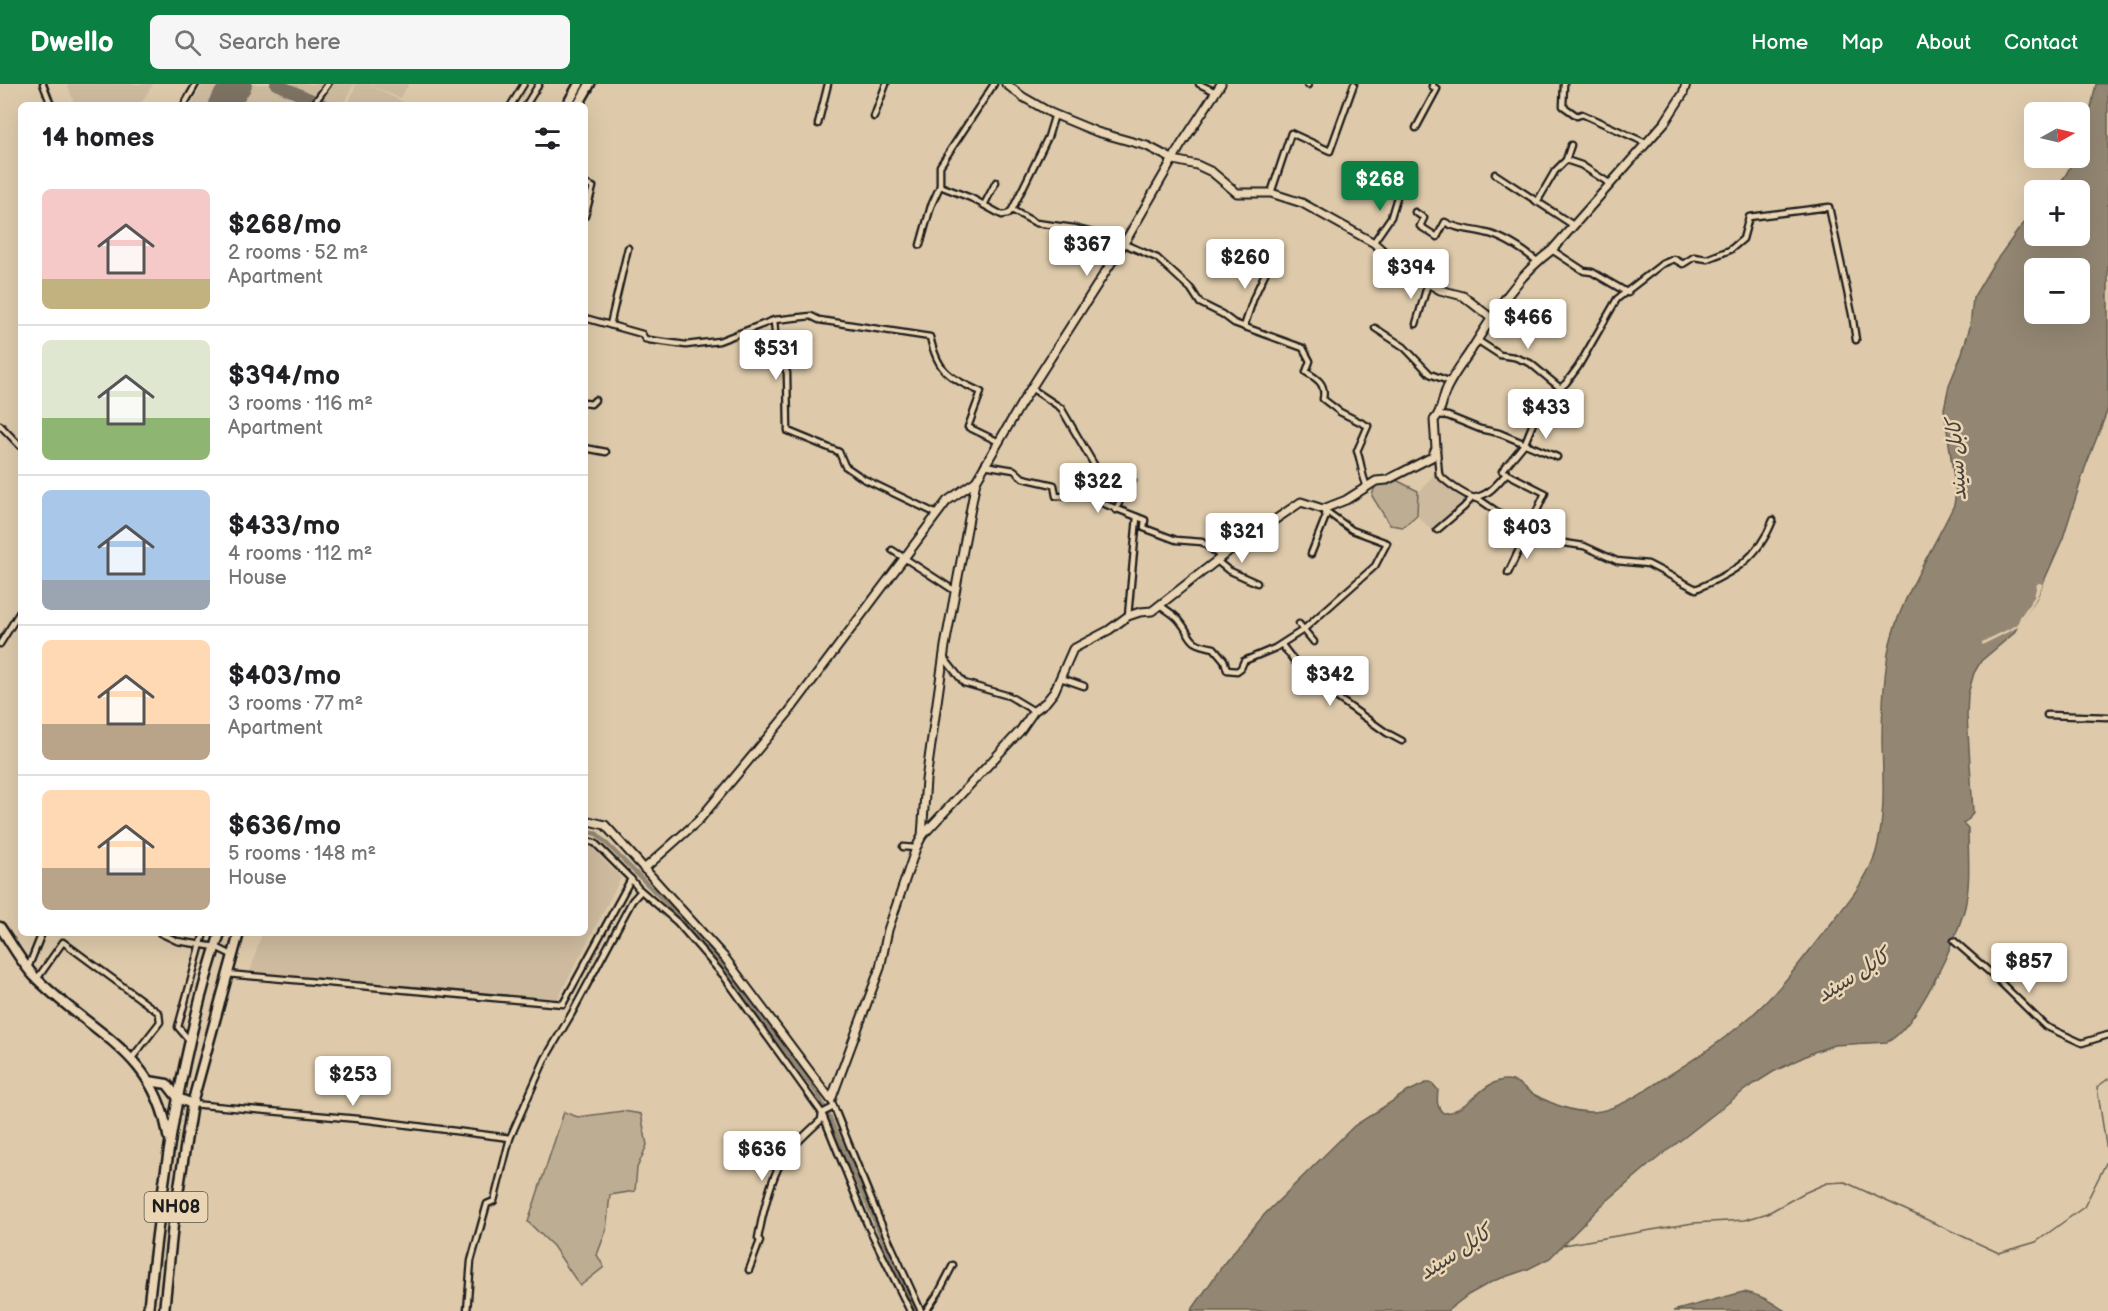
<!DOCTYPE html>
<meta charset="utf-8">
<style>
:root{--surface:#fff;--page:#f6f6f6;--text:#202124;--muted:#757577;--line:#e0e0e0;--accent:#0b8043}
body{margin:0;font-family:"Balsamiq Sans","Playpen Sans Arabic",sans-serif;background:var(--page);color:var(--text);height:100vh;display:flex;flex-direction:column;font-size:22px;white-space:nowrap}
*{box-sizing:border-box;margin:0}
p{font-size:20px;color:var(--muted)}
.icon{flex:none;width:33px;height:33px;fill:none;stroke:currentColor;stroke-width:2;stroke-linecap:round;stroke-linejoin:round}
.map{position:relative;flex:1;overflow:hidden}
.drawer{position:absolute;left:18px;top:18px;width:570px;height:834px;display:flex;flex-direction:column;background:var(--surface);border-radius:9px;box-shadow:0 6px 24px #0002}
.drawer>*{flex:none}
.needle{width:39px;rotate:82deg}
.fabs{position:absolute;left:2024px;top:18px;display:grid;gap:12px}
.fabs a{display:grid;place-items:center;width:66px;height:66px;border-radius:9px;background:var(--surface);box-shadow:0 6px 24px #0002;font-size:30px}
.price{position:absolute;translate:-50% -51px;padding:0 14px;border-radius:6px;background:#fff;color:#222;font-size:20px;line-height:39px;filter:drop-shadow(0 2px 3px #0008)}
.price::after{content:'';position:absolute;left:50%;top:36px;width:18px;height:14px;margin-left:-9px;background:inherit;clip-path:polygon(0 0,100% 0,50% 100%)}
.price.on{background:var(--accent);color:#fff}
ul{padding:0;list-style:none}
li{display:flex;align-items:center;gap:18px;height:150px;padding:0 24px}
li+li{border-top:2px solid var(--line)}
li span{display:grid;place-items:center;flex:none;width:168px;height:120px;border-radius:9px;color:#555}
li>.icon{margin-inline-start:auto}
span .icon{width:72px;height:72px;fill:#fffc;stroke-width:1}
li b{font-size:26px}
h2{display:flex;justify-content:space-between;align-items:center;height:72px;padding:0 24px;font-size:26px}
header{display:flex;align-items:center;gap:36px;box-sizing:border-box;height:84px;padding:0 30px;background:var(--accent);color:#fff}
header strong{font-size:28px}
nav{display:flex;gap:33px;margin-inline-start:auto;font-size:21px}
.search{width:420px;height:54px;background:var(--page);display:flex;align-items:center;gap:15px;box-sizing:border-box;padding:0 21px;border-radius:9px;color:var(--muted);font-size:22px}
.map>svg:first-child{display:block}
.built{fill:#cebb9f}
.green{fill:#bdad93;stroke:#6c6458;stroke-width:1.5}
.water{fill:#938773;stroke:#635c50;stroke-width:1.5;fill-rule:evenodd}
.pier{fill:#decaab}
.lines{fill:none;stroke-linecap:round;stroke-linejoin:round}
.stream{stroke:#635c50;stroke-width:1.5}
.canal{stroke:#938773;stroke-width:4.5}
.taxiway{stroke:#7d7364;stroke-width:12}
.runway{stroke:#7d7364;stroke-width:30}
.street-casing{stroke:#1c1c1c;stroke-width:9}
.secondary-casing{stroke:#1c1c1c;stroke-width:11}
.highway-casing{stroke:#1c1c1c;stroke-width:13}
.street{stroke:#ead5b4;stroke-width:4.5}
.secondary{stroke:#ead5b4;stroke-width:7}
.highway{stroke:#ead5b4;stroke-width:8}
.labels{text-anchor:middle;stroke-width:5;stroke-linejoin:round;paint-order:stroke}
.shield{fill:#ead5b4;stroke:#5a544a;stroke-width:1.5}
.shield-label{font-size:18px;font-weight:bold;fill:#1c1c1c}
.water-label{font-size:21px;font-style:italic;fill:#46413a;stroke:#ead5b4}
</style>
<header>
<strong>Dwello</strong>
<div class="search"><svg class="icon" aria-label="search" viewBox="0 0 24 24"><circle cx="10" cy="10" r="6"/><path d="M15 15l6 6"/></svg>Search here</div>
<nav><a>Home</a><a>Map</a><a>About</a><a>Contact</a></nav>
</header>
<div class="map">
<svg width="2108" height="1227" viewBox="0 0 2108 1227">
<rect width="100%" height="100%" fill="#decaab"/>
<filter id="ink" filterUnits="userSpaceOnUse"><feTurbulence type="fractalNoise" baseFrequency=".0167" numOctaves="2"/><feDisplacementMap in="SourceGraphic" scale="12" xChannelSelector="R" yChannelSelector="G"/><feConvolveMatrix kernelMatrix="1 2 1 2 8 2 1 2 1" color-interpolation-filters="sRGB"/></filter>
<g filter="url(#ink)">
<g class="built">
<polygon points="67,0 153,0 140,21 75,21"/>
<polygon points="203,0 354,0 343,21 191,21"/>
<polygon points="356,0 409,0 400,14 371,2 409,21 348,21"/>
<polygon points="1434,390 1470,415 1437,451 1417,432 1417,411"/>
<polygon points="585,761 591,763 621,794 555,920 249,891 262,849 585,849"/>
</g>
<g class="green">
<polygon points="1394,395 1418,407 1417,431 1403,443 1390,441 1372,412 1375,402"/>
<polygon points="623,1027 641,1030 647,1061 637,1084 635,1107 610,1111 606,1147 597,1171 604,1183 580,1202 553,1162 528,1138 564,1028 578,1033"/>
</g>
<g class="water">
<path d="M2096,0H2108V325L2085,384L2063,454L2037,513L2013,550L1981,577L1974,589L1968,610L1967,632L1973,728L1969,735L1963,739L1968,744C1968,770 1971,797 1965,823C1957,855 1916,945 1887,958L1834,961L1814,968L1773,988L1746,1005L1649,1081L1601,1122L1550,1174L1528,1185L1493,1197L1468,1211L1447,1227H1191L1225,1178L1264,1131L1354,1042L1405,1009L1426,999H1432L1438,1006C1437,1016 1436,1022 1443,1029C1468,1029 1481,996 1507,996C1519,996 1525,1006 1535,1011C1554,1021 1580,1031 1601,1027C1624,1022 1644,1007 1663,995C1693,976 1723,957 1750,933C1780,907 1804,873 1829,842C1845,822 1869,793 1876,768C1886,731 1883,695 1882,657C1882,630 1884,596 1888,569C1896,522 1933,465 1954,421L1956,408L1944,325L1949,301L1961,272L1970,243L1973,214L1992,182L2019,145L2034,128V152H2079V106H2054L2065,92L2075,74H2079V65L2088,39ZM2034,184H2079V230H2034Z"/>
<path d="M1743,1208C1760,1210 1771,1218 1785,1227H1673Z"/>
</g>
<polygon class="pier" points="2039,499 2043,500 2037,513 2020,542 1982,561 1982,558 2017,541 2020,533 2034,513 2037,500"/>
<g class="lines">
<g class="stream">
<polyline points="2108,995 2097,1003 2108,1074"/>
<polyline points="1563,1161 1693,1139 1745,1136 1768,1129 1804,1109 1827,1099 1845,1098 1999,1169 2036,1158 2084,1123 2108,1075"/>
</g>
<polyline class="canal" points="585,747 597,750 682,835 714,872 817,1009 828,1030 914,1227"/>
<polyline class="taxiway" points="276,0 323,21"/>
<polyline class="runway" points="223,21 237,0"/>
<g class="street-casing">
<g id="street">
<polyline points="43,0 51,21"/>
<polyline points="1199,0 1216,8"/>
<polyline points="1307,0 1308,1"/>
<polyline points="1564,0 1563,22 1577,32 1582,30 1646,59"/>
<polyline points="184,21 196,0"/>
<polyline points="313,21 328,0"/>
<polyline points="511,21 524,0"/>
<polyline points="526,21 539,0"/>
<polyline points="874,33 886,0"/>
<polyline points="818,40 828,0"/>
<polyline points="1416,44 1437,5 1432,2 1433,0"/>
<polyline points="1566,76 1581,81 1609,99"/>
<polyline points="1495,90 1573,141"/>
<polyline points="585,100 593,103 585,132"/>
<path d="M940,102L971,114L1002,131L1008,130L1012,126L1036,139L1074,144L1108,153L1157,174L1191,205L1200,219L1222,230L1234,239L1303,264L1310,277L1306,288C1318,295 1326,300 1323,315L1340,328L1368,342L1357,367C1362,379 1361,391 1367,402"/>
<polyline points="1271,109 1291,49 1330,67 1354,0"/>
<polyline points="1537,118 1555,87 1566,76 1571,61"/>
<polyline points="984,121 996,98"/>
<polyline points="1012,126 1048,53 1055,30"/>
<path d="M1415,128L1424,134L1420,142L1437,153L1445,138C1458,146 1471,145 1486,149C1504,153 1523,166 1537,177"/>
<polyline points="1373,159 1391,133 1400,103"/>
<polyline points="920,161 931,122 940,102 940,82 994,0"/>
<polyline points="1552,166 1584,187 1592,188 1628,209"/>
<polyline points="585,234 642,250 645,255 649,256 686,261 719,257 774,236 776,260 787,289 788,347 839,368 845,382 864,395 937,430"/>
<path d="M774,236L811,232L819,236L930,253C938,289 949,293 981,308L968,343L999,358"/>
<polyline points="1416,240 1428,199"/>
<polyline points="610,241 628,164"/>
<polyline points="1244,243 1254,213 1270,179"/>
<polyline points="1375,244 1404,263 1430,290 1451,298"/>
<polyline points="1477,256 1500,271 1514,273 1530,279 1559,303"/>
<polyline points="1031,304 1061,324 1096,384 1092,413"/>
<polyline points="585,319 591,320 595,316"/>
<polyline points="1438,331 1448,332 1480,345 1499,349 1557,373"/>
<polyline points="0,341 21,363"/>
<polyline points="585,364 606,368"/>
<path d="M1437,367L1439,391C1450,401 1465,412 1480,416L1527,448"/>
<polyline points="984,381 1014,386 1023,394 1054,401 1056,412 1092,413 1097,417 1145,436 1144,444 1176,456 1202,458 1221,473"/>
<polyline points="1116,426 1123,409 1133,397"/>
<path d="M1773,436C1758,475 1733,489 1696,505L1648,480L1617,477L1584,462L1525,453L1545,409L1502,387L1525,359L1540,322L1566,299L1578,283L1617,215L1662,180L1674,175L1683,180L1694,173L1707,175L1730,166L1743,155L1749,133L1829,123L1852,230L1856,256"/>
<path d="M1437,446L1464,423L1472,414C1489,412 1496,401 1507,389"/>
<polyline points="892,466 955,507"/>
<polyline points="1311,470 1326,432 1323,425"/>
<polyline points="1217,477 1228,486 1257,499"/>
<polyline points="1508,489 1525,453"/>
<path d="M1160,521C1166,526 1174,530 1179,536C1194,554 1186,559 1214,564L1224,576L1227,586L1237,587L1241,584L1244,577L1275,564L1303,546L1375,482L1387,459L1352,446L1323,425"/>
<polyline points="1128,532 1137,433"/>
<polyline points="1299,540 1314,558"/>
<polyline points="0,560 21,526"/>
<polyline points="1282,561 1305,591 1387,649 1402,657"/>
<polyline points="944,574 964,599 1009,612 1034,627"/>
<polyline points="1061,594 1084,602"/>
<polyline points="2047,631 2108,633"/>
<polyline points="903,763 916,764"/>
<polyline points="631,795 638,804 677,838 723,891 822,1029 867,1140 910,1227"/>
<polyline points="160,849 177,857 216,863 232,871"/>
<polyline points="1954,857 1993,891 2045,942 2082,959 2108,951"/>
<polyline points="28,884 42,849"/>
<polyline points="227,890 563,920 631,795 595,759 585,756"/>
<polyline points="37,895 63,858 159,929 160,938 132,974"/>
<polyline points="189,956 178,943 204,849"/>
<polyline points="831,1016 880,1137 921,1227"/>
<polyline points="192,1020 369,1036 510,1054"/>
<path d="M749,1186L760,1157L758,1154C762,1133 771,1094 782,1077C792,1062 807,1049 821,1036L822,1029L834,1023"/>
<polyline points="467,1227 471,1177 487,1120 494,1117 510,1054 545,975 572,929 632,817 641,807"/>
<polyline points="926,1227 939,1208 953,1181"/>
</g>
</g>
<g class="secondary-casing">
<g id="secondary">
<polyline points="1006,0 1023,13 1051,29 1097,48 1147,62 1174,76 1197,81 1212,88 1237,109 1271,109 1302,119 1374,159 1403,185 1440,206 1463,212 1491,234"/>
<polyline points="585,736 605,741 725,874 831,1016 880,884 888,846 916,764 922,752 926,696 945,562 976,397 1021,320 1129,151 1181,61 1221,0"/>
<path d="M922,752L1020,647L1034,627L1046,618L1054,608L1073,565L1109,546L1128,532L1140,528L1152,527L1229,467L1301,418L1323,425L1346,416L1376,397L1387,396L1432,373L1436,364L1434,336C1443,327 1442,312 1448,302C1455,288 1465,276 1473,263C1495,228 1518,191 1552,166L1665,38L1683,10L1686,0"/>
<polyline points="644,785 699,736 788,629 947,417 976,397"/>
</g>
</g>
<g class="highway-casing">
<g id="highway">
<polyline points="567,21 579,0"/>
<polyline points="578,21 590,0"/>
<path d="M0,843C11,859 21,878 34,892C88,948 155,966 168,1052"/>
<polyline points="149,997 167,1000 178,1014 192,1020"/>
<path d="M148,1227C162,1100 179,971 220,849"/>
<polyline points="164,1227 173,1141 192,1020 239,849"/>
</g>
</g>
<use href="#street" class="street"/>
<use href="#secondary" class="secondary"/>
<use href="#highway" class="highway"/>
</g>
</g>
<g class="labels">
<rect class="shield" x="144.5" y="1108" width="63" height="30" rx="4.5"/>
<g class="shield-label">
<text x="176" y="1129">NH08</text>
</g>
<g class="water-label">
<text transform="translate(1956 376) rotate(-94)" y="7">کابل سيند</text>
<text transform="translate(1853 891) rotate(-32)" y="7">کابل سيند</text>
<text transform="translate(1455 1168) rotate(-33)" y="7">کابل سيند</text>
</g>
</g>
</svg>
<div class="fabs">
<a><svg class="needle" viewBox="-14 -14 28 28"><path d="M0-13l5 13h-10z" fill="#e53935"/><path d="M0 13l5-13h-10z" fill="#757577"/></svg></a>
<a>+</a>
<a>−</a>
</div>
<b class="price on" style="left:1380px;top:128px">$268</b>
<b class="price" style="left:1087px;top:193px">$367</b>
<b class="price" style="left:1245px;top:206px">$260</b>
<b class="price" style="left:1411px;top:216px">$394</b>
<b class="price" style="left:1528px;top:266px">$466</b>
<b class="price" style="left:776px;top:297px">$531</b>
<b class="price" style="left:1546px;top:356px">$433</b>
<b class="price" style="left:1098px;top:430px">$322</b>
<b class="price" style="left:1527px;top:476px">$403</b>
<b class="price" style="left:1242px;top:480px">$321</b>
<b class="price" style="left:1330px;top:623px">$342</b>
<b class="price" style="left:2029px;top:910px">$857</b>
<b class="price" style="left:353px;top:1023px">$253</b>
<b class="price" style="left:762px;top:1098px">$636</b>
<section class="drawer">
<h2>14 homes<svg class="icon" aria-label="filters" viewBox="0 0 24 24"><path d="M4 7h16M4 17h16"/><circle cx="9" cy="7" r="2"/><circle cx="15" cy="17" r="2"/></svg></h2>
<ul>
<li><span style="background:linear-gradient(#f6c9c9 75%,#c2b280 0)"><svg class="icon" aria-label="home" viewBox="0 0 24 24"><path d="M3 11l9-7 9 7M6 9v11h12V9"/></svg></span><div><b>$268/mo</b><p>2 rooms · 52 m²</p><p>Apartment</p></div></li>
<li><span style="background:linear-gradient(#dfe7d0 65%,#8fb573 0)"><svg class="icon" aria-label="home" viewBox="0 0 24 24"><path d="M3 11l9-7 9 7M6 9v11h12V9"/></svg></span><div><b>$394/mo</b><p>3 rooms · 116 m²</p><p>Apartment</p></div></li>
<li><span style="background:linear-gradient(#a9c7e8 75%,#9aa5b1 0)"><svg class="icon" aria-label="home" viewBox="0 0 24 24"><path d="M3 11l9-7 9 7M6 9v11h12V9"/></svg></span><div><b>$433/mo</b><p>4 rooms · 112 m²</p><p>House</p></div></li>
<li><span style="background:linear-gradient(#ffd9b3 70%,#b9a48a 0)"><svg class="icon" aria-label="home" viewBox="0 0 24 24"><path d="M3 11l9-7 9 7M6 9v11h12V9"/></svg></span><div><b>$403/mo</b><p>3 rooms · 77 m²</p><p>Apartment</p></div></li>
<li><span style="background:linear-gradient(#ffd9b3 65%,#b9a48a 0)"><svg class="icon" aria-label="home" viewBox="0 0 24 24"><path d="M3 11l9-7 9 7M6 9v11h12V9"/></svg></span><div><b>$636/mo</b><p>5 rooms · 148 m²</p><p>House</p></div></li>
</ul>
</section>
</div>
